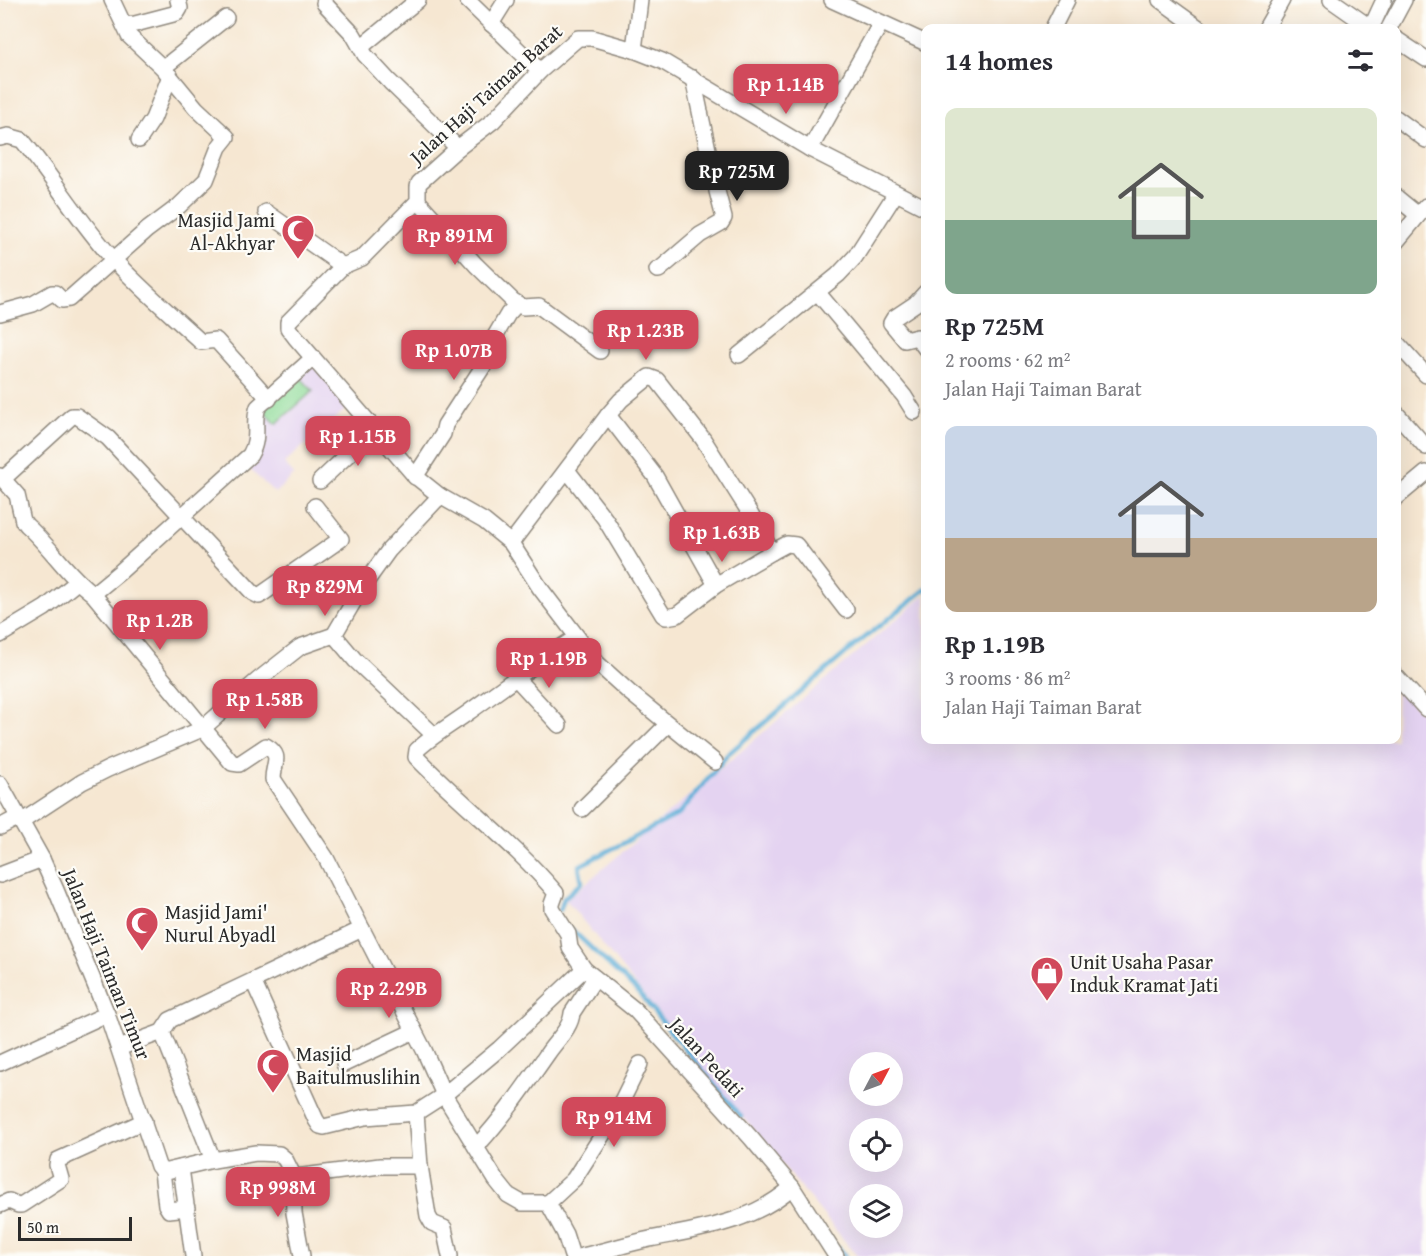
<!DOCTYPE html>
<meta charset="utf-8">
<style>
:root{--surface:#fff;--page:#f7f7f7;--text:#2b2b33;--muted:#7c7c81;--accent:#d1495b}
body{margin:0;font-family:"Gentium Book Plus",serif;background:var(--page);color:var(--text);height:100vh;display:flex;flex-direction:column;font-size:22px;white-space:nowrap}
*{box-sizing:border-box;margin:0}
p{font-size:20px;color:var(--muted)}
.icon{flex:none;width:33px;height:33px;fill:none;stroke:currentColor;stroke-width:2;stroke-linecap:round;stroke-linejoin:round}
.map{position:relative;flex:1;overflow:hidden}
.panel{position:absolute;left:921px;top:24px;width:480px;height:720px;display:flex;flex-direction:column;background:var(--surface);border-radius:12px;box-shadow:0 6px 24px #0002}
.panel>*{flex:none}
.needle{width:39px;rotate:49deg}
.buttons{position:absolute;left:849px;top:1052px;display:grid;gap:12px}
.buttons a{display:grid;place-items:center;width:54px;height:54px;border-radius:50%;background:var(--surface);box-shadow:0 6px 24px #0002;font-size:30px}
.scale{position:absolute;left:18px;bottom:15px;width:114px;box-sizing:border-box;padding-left:6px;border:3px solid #2b2b2b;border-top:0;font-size:16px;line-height:21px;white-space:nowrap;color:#2b2b2b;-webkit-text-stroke:4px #fdfcf7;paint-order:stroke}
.price{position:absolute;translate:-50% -51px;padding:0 14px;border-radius:12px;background:var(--accent);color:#fff;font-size:20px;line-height:39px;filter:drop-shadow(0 2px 3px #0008)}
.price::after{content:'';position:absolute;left:50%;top:36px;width:18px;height:14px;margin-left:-9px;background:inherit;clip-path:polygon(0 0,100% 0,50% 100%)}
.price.selected{background:#222;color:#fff}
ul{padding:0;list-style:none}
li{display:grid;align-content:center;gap:12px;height:318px;padding:0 24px}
li span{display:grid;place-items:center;height:186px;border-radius:12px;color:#555}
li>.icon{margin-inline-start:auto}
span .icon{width:108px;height:108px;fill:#fffc;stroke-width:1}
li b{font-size:26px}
h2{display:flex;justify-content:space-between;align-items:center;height:72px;padding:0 24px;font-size:26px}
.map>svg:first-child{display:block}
.built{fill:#e4d3f1;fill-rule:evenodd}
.green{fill:#8edb99;stroke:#5c8362;stroke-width:1.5}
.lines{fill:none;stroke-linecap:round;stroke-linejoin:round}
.stream{stroke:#5cadd7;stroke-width:4.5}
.minor-casing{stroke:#90897e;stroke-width:18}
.minor{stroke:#fff;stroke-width:15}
.labels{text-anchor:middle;stroke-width:4.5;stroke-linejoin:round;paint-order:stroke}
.street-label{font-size:20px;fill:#2b2b2b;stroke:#fdfcf7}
.poi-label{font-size:20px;fill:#2b2b2b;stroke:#fdfcf7;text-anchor:start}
</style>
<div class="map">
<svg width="1426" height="1256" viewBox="0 0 1426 1256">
<rect width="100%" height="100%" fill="#fdfcf7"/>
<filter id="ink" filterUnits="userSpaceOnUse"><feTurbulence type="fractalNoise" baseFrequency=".0167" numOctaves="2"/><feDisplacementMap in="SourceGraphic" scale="12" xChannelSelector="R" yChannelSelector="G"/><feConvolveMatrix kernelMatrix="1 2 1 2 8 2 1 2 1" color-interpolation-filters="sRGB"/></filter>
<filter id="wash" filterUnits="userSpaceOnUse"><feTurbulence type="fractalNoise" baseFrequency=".008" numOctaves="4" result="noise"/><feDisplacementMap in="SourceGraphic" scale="24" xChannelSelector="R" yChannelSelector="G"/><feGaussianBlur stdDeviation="1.35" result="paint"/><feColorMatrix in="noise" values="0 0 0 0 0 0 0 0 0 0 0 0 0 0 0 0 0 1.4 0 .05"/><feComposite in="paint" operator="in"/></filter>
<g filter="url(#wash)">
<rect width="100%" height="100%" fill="#f6e7d2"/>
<g class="built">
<polygon points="313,362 351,405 284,463 294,475 275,493 244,464 260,410"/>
<path d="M925,595L926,740H1396L1397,685L1426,719V1256H857L566,900ZM860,1062H892V1095H860ZM860,1128H892V1161H860ZM860,1194H892V1227H860Z"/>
</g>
<polygon class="green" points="300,377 313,391 276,424 263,410"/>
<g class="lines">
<g class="stream">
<polyline points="1379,28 1393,0"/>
<polyline points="560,910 564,898 582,882 579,866 679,814 728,754 853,647 926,589"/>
<polyline points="572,930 637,991 741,1117"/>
<polyline points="839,1248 845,1256"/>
</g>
</g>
</g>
<g filter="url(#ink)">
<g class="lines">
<g class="minor-casing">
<g id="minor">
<polyline points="467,0 540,71"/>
<polyline points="832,0 926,43"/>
<polyline points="1160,0 1199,28"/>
<polyline points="1331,0 1371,28"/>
<polyline points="324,3 353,34 365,55 390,82 458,148"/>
<polyline points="491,24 506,0"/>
<polyline points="124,25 135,24 177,13 180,8 178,0"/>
<polyline points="1053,28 1067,0"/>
<polyline points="1266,28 1282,0"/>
<polyline points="1371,28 1384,0"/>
<polyline points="1389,28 1404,0"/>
<polyline points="1396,39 1426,59"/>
<polyline points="361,47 418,0"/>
<polyline points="634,50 640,0"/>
<polyline points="163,68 226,18"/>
<polyline points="1396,118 1426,140"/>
<path d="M0,138L8,136L22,140C54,179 80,223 114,260C141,289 172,315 201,342L216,340L269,399"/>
<polyline points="139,140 153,119 170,76"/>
<polyline points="810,149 881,23"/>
<polyline points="1396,197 1418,215"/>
<polyline points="418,201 476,265 512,300 523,307 539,306 600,351"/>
<polyline points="266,212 343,266"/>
<polyline points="1396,242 1426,206"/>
<polyline points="657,270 659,270 700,235 721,223 724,218 717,191 716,173 711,164 693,78"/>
<polyline points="926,292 915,304 894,318 891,323 905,340 917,337 926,349"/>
<polyline points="818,293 904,396 914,412"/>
<polyline points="0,313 33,304 52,293 55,293 62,300 69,299 147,230 179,206 206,180 219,147 227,137 196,108 163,68 129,36 112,0"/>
<polyline points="1396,342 1426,375"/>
<polyline points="739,355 838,275 855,257 896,193"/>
<polyline points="1396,413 1426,447"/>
<polyline points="608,415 655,476 716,585"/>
<path d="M0,476L17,495L23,521L26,525C50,546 67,575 93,594L121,571L250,455C261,436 252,423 258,407L313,358"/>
<polyline points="415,477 443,434 445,425 486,362 485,353 508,314 517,304"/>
<polyline points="3,479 72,416 77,416 108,438 253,593 259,596 341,539 315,506"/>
<polyline points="320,481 374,430"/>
<polyline points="1396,498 1426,473"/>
<polyline points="511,543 608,415 621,400 649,377 657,380 703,439 748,510 772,552 716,585 677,615 666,617 663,615 605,519 567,470"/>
<polyline points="772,552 787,544 796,545 846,610"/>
<path d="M93,594L232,763L239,764L266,746C283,756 273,763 273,779L326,858L362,929L170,1020L162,1032L119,1048"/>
<polyline points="0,635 45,608 77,582"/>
<polyline points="334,635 355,660 434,735"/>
<path d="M577,637C540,660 505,686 469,712C451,725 433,735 417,750L416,757C461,804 514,843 556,893L552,904V909L568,934L570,948L584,969L635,1010L751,1138L792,1187L836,1256"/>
<polyline points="1396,676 1426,709"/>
<polyline points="515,677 559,725"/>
<polyline points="715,762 629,692 597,663 540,588 511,543 484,521 440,496 415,476 295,337 288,328 288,322 343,266 362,258 418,201 418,187 419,183 458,148 493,121 540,71 578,38 592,38 634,50 662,61 810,149 926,208"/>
<polyline points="0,784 42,859 56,890 107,1014 158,1166 162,1171 167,1171 213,1160 256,1153 279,1154 285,1159 293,1175 294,1213 302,1256"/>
<polyline points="582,809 668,724"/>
<polyline points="21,822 82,782 108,769 202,729 258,680 300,647 334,635 361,589 389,550 440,496"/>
<polyline points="0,827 19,817"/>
<polyline points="0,875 42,859"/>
<polyline points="362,929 424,1050 444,1095 496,1180 508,1195 522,1203 548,1203 565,1234 572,1256"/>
<polyline points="253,981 316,1120 320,1126 324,1127 365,1117 416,1113 444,1095 499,1049 584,969"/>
<polyline points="162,1032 213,1160"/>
<polyline points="0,1063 107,1014"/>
<polyline points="344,1064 414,1031"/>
<polyline points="416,1113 420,1166 428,1216 432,1223 444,1228 450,1256"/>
<path d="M476,1147C503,1118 525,1086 548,1053C556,1041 571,1028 572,1013L595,978"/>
<polyline points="181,1168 193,1256"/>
<polyline points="162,1171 166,1205 169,1210 187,1208"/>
<polyline points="293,1175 296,1177 380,1166 420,1166"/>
<polyline points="548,1203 574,1179 614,1117 640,1064"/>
<polyline points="0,1205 9,1201 18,1205 21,1205 61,1179 57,1165 58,1160 144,1121"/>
<path d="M582,1256C604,1251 627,1244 650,1239C700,1229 752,1223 792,1187"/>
</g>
</g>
<use href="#minor" class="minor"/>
</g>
</g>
<defs>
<g id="mosque-pin" transform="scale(1.725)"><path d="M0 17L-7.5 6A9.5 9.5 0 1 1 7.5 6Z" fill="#d1495b" stroke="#fdfcf7"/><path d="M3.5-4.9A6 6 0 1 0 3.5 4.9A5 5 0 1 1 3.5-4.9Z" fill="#fff"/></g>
<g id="shop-pin" transform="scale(1.725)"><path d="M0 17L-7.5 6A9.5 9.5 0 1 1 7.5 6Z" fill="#d1495b" stroke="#fdfcf7"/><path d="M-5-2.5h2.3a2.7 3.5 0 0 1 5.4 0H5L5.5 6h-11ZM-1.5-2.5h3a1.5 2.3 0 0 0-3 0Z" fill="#fff"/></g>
</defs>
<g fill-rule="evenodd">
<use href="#mosque-pin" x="298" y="231"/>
<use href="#mosque-pin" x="142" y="923"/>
<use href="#shop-pin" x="1047" y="973"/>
<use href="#mosque-pin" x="273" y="1065"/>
</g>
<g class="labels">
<g class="street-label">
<text transform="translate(486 94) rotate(-42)" y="7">Jalan Haji Taiman Barat</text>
<text transform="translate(107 964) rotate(68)" y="7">Jalan Haji Taiman Timur</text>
<text transform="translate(707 1057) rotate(48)" y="7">Jalan Pedati</text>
</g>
<g class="poi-label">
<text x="275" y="227" text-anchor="end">Masjid Jami<tspan x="275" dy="23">Al-Akhyar</tspan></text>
<text x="165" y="919">Masjid Jami'<tspan x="165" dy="23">Nurul Abyadl</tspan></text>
<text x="1070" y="969">Unit Usaha Pasar<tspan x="1070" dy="23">Induk Kramat Jati</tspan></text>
<text x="296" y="1061">Masjid<tspan x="296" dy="23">Baitulmuslihin</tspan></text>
</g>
</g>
</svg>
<div class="buttons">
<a><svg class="needle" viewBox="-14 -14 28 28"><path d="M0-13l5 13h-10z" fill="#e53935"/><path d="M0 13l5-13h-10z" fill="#7c7c81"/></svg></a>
<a><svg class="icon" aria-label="locate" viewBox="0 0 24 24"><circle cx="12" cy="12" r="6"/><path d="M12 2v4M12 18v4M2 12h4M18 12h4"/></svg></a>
<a><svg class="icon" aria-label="layers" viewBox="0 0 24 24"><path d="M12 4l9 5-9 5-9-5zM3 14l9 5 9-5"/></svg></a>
</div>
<div class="scale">50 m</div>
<b class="price" style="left:786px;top:115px">Rp 1.14B</b>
<b class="price selected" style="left:737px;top:202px">Rp 725M</b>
<b class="price" style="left:455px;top:266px">Rp 891M</b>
<b class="price" style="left:646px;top:361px">Rp 1.23B</b>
<b class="price" style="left:454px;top:381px">Rp 1.07B</b>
<b class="price" style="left:358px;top:467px">Rp 1.15B</b>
<b class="price" style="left:722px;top:563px">Rp 1.63B</b>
<b class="price" style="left:325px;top:617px">Rp 829M</b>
<b class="price" style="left:160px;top:651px">Rp 1.2B</b>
<b class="price" style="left:549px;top:689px">Rp 1.19B</b>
<b class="price" style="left:265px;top:730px">Rp 1.58B</b>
<b class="price" style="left:389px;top:1019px">Rp 2.29B</b>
<b class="price" style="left:614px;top:1148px">Rp 914M</b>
<b class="price" style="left:278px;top:1218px">Rp 998M</b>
<section class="panel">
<h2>14 homes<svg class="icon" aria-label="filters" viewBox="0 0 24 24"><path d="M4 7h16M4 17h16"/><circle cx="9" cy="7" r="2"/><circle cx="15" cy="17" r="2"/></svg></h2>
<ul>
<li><span style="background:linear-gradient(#dfe7d0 60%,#7fa58c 0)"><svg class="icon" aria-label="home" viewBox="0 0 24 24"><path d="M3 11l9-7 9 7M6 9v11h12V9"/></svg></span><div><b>Rp 725M</b><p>2 rooms · 62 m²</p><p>Jalan Haji Taiman Barat</p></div></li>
<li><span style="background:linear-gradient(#c9d6e8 60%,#b9a48a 0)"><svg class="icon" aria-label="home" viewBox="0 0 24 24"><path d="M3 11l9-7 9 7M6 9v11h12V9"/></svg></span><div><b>Rp 1.19B</b><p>3 rooms · 86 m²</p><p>Jalan Haji Taiman Barat</p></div></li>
</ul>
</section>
</div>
